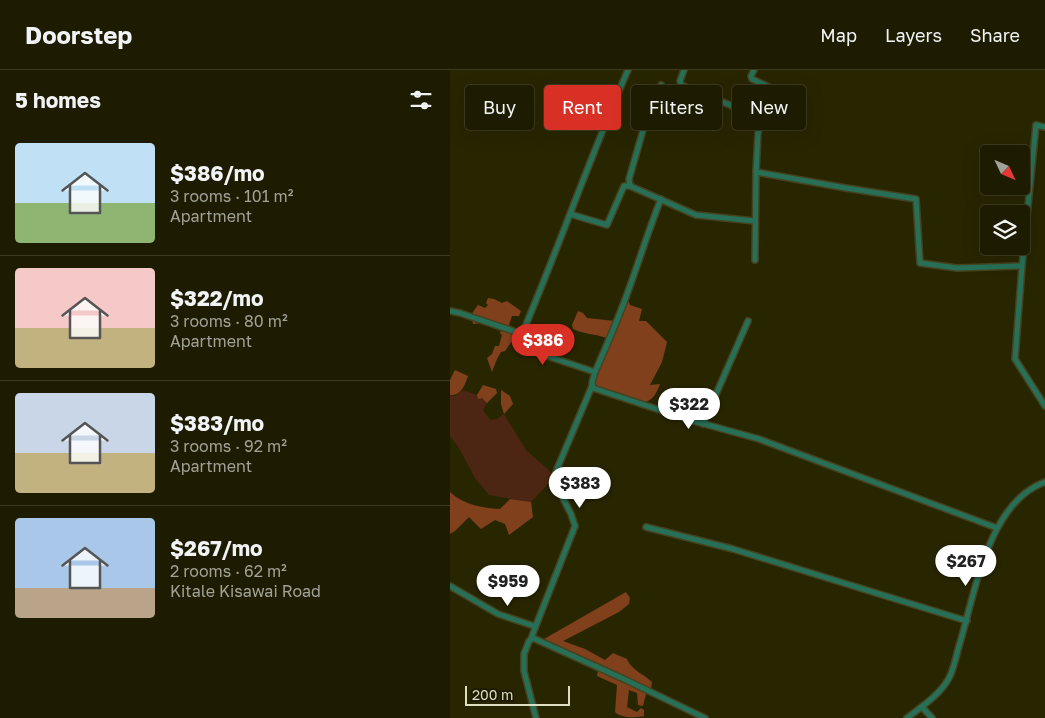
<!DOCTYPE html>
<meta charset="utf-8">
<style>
:root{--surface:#1e1c00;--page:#26250a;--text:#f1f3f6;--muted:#a1a199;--line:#3c3a22;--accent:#d93025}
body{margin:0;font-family:"Golos Text",sans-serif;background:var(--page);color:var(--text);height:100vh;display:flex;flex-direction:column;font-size:19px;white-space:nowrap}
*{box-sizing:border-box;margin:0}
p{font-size:16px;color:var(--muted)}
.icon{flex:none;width:28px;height:28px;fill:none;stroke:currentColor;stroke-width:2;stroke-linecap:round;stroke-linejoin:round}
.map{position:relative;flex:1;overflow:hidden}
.drawer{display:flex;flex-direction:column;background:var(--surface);width:450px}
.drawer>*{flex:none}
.guide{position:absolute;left:15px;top:15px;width:475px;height:45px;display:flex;gap:10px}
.needle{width:32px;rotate:134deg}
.fabs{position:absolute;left:530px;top:75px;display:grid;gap:10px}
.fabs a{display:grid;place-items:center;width:50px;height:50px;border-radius:5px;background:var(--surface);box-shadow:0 5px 20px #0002,0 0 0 1px var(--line);font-size:25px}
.scale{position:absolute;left:15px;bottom:12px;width:105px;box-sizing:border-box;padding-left:5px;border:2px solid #dedec3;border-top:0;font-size:14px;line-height:18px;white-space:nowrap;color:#dedec3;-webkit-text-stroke:4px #1d1c03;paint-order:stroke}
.price{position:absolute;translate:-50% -42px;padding:0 11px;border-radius:18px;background:#fff;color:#222;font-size:16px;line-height:32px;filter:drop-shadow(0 1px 2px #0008)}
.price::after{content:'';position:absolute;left:50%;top:30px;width:15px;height:11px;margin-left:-8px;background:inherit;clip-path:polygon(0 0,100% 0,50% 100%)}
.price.on{background:var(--accent);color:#fff}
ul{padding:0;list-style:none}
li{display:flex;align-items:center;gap:15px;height:125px;padding:0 15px}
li+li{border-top:1px solid var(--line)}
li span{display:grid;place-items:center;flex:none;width:140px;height:100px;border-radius:5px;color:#555}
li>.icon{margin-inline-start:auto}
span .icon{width:60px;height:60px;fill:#fffc;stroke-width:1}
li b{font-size:21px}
h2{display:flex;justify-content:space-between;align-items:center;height:60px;padding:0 15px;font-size:21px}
.pill{padding:0 18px;border-radius:5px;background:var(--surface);box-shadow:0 5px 20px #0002,0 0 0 1px var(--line);font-size:18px;line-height:45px}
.pill.on{background:var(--accent);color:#fff}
header{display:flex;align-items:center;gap:30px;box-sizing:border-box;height:70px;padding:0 25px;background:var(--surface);border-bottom:1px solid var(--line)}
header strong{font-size:24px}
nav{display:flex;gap:28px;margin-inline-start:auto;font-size:18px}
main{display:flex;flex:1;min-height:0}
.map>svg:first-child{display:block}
.green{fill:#4c2612}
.forest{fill:#81401c}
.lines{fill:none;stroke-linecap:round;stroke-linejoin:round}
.minor-casing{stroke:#45431f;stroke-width:8}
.minor{stroke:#277057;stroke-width:5}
</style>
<header>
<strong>Doorstep</strong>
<nav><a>Map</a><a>Layers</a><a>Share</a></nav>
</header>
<main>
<section class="drawer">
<h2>5 homes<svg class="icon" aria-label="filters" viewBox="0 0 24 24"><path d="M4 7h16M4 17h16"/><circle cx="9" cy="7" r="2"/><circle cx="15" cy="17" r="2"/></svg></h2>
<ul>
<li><span style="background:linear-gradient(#bfe0f5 60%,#8fb573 0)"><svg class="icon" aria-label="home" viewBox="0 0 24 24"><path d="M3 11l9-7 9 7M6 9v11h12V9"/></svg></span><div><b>$386/mo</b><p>3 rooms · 101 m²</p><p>Apartment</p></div></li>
<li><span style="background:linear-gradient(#f6c9c9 60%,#c2b280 0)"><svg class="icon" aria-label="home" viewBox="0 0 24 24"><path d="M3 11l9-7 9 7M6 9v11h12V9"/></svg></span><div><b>$322/mo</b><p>3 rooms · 80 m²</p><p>Apartment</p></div></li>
<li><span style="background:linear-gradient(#c9d6e8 60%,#c2b280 0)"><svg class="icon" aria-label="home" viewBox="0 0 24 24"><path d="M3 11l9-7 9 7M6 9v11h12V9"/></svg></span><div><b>$383/mo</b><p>3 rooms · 92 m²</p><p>Apartment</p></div></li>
<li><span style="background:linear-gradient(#a9c7e8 70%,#b9a48a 0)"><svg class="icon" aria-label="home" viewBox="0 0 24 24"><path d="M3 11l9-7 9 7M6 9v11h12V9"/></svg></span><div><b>$267/mo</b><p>2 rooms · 62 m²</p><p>Kitale Kisawai Road</p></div></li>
</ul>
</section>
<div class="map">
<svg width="595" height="648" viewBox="0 0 595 648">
<rect width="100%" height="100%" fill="#282600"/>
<polygon class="green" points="13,320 27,325 28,328 32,328 37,333 33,340 40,350 47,349 54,344 76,380 103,404 99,413 81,432 39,425 25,408 9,378 0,366 0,325 5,326"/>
<g class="forest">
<polygon points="38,228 44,229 52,233 57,231 71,241 69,246 62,246 59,255 69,261 55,281 51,282 47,289 42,302 37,288 42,284 45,276 49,276 52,265 50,263 51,260 31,253 23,254 21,245 28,235 35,238 38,235 36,233"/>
<path d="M178,230L180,235L192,239L189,251H196L217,272L212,292L200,315L210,314C207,321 204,330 195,332C185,334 155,321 144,317L149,300Z"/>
<path d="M128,241L133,243L137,248L165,251L157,268C145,264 134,264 123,259L122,255Z"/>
<path d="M5,300L18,306C15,315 11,326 0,325V310Z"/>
<polygon points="33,315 46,319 47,323 37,333 32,328 28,329 27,325"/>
<polygon points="51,320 60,326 63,334 54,344 51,334"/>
<path d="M0,422C14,435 32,438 50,439L60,429L81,432L83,447L59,465L55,454L45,450L31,459L19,447L5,461L0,464Z"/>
<path d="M176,522L180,528L179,534L169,542L113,571L135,579L155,590L163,583L177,589C180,599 195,605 202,612L201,620L196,624L193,636L188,635L187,623L179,620L177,637L187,642L191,638L194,640V646C186,648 170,648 165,642L167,615L147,606L148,600L91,575L94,569Z"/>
</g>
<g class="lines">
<g class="minor-casing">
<g id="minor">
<polyline points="234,0 230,11 231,15 312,48"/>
<polyline points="304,0 301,6 302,9 323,19 308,63 306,102 305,190"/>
<polyline points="595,57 586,55 572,196 565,289 595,336"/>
<polyline points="306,102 396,118 466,129 470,193 507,198 572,196"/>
<polyline points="180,116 179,109 196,50 211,15"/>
<path d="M211,129C198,161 188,195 176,227C167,252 156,277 145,302L142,313L143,318L240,350L309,369L547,458"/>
<polyline points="120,144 157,155 174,116 180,116 246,145 305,151"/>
<path d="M0,241L10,243L72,264C109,177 140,87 178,0"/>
<polyline points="72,264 73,278 145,302"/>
<polyline points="253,354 298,251"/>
<polyline points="196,457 283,479 517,551"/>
<polyline points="0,516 48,544 84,556 85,558 81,569"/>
<polyline points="85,558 125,456 121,444 104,411 107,399 142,316"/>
<polyline points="472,637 482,648"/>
<polyline points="86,648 74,601 74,584 79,571 83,568 176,610 255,648"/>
<path d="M457,648C471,637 490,625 499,608C504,599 506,586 509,576C525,524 538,432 595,412"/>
</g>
</g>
<use href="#minor" class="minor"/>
</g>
</svg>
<div class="fabs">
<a><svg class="needle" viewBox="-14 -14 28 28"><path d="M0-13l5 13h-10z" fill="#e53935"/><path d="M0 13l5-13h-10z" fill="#a1a199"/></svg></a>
<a><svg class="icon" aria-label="layers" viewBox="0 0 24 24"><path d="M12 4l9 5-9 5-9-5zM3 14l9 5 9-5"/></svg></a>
</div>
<div class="scale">200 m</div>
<b class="price on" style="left:93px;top:296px">$386</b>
<b class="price" style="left:239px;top:360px">$322</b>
<b class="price" style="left:130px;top:439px">$383</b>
<b class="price" style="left:516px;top:517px">$267</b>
<b class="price" style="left:58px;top:537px">$959</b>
<div class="guide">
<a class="pill">Buy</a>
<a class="pill on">Rent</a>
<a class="pill">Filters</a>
<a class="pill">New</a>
</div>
</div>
</main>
